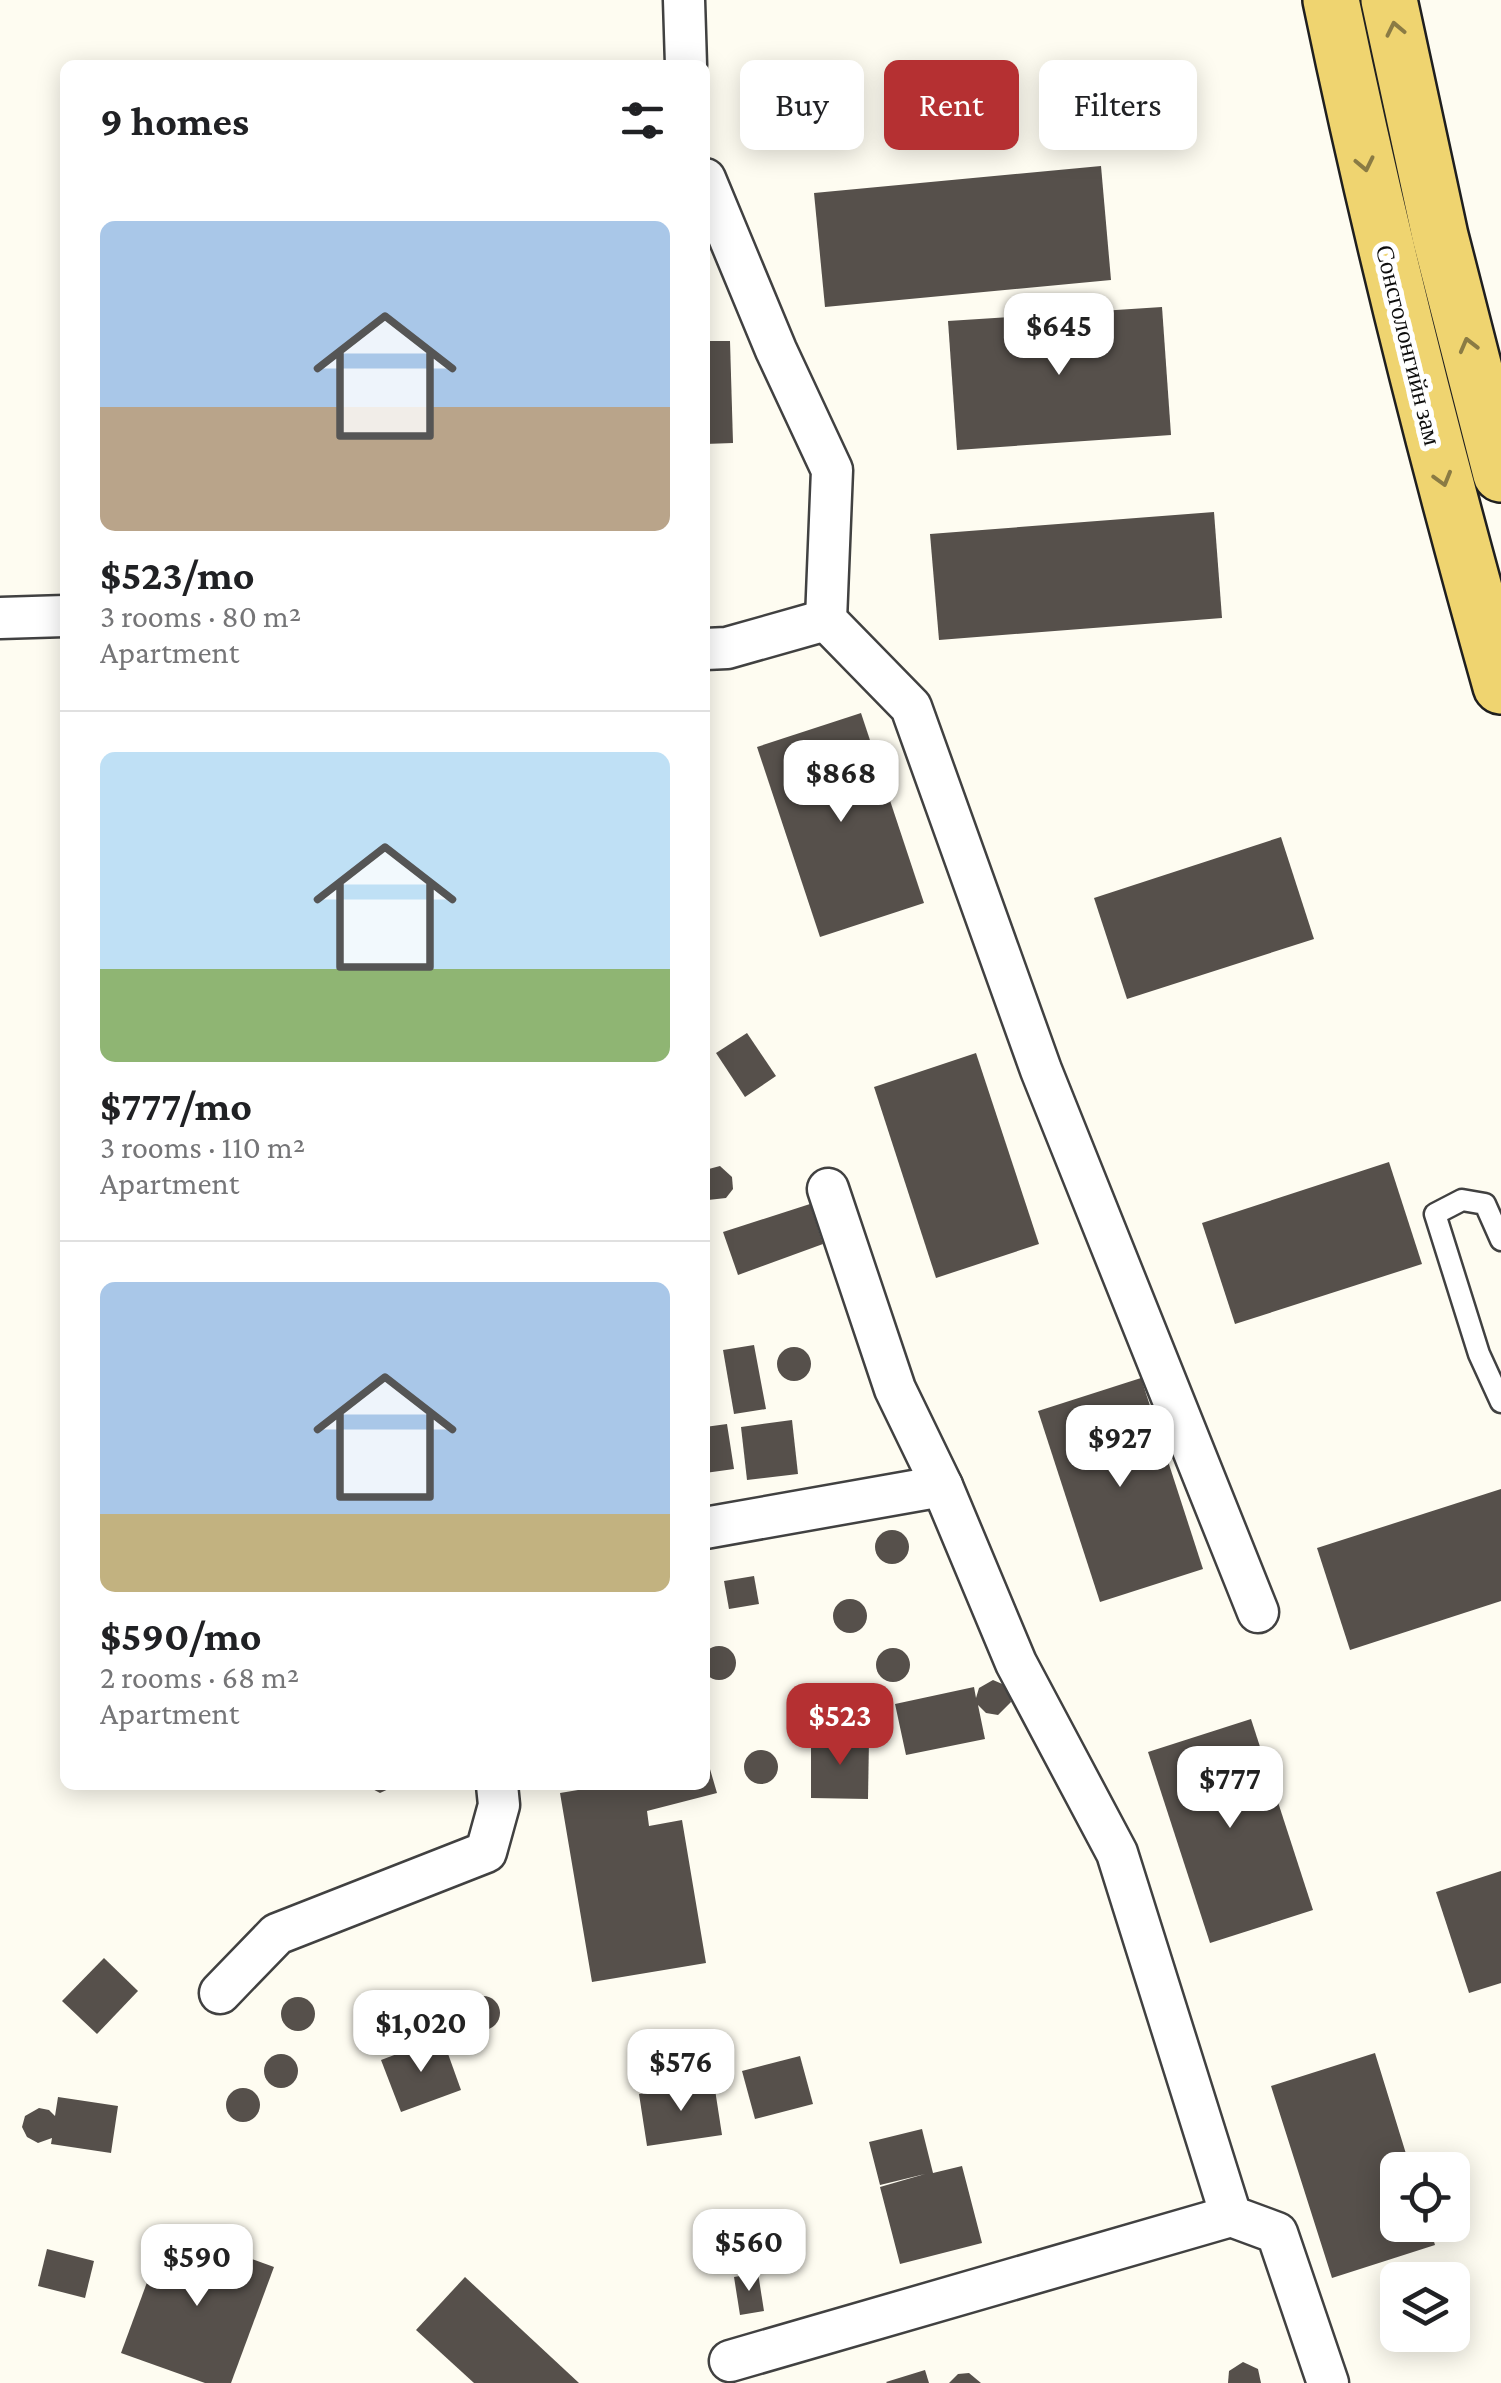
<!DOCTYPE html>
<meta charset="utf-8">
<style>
:root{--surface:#fff;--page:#f2f2f2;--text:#202124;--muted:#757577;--line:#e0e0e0;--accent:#b53032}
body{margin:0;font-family:"Crimson Pro",serif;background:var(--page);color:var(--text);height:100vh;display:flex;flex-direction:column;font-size:38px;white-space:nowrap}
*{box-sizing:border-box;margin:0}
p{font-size:32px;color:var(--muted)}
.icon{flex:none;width:55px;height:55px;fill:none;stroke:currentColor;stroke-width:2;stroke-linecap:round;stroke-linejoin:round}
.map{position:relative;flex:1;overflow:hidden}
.drawer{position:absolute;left:60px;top:60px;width:650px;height:1730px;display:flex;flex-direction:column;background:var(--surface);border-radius:15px;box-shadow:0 5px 25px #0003}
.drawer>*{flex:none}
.hud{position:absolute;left:740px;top:60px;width:610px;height:90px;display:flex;gap:20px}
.buttons{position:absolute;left:1380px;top:2152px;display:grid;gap:20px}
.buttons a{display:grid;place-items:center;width:90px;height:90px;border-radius:15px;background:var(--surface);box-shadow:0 5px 25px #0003;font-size:50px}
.price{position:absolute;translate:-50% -85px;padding:0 22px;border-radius:20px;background:#fff;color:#222;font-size:32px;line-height:65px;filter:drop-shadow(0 2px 5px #0008)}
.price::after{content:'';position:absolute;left:50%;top:60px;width:30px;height:22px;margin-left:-15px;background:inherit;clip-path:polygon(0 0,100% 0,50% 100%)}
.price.selected{background:var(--accent);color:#fff}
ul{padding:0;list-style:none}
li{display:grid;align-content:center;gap:20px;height:530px;padding:0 40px}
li+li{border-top:2px solid var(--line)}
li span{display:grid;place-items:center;height:310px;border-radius:15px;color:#555}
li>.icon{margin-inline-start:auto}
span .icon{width:180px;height:180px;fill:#fffc;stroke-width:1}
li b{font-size:42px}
h2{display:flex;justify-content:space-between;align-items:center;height:120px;padding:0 40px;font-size:42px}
.tag{padding:0 35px;border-radius:15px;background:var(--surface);box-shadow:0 5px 25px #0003;font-size:35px;line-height:90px}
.tag.selected{background:var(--accent);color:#fff}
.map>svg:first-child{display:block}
.building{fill:#56504b}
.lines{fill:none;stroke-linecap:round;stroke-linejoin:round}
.lane-casing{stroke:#414141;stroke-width:25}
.street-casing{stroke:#414141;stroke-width:45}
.primary-casing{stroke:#1f1f1f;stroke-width:60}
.lane{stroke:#fff;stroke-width:20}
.street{stroke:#fff;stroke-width:40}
.primary{stroke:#efd470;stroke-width:55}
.oneway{stroke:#8a7b44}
.labels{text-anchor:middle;stroke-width:10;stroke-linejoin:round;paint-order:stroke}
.street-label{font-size:25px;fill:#0e0e0e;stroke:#fff}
</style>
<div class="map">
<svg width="1501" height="2383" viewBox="0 0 1501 2383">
<rect width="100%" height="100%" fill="#fefcf1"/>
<g class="building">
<polygon points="1101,166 1111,280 825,307 814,193"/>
<polygon points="1162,307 1171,435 957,450 948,321"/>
<polygon points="705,341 730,341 733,443 705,444"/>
<polygon points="1214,512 1222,618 939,640 930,534"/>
<polygon points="861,713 924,903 820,937 757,747"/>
<polygon points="1281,837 1314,939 1127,999 1094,898"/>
<polygon points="747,1033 776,1076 745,1097 716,1053"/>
<polygon points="976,1053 1039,1244 936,1278 874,1087"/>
<polygon points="1389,1162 1422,1264 1235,1324 1202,1223"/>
<polygon points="720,1166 732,1177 733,1189 726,1198 708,1200 705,1197 705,1170"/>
<polygon points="810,1204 823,1244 738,1275 723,1232"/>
<polygon points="754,1345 766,1409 734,1414 723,1350"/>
<circle cx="794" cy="1364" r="17"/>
<polygon points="1141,1378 1203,1569 1100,1602 1038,1411"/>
<polygon points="792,1420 798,1474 747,1480 741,1427"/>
<polygon points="727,1424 734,1469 705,1473 705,1427"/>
<polygon points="1501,1489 1501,1601 1350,1650 1317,1548"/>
<circle cx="892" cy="1547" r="17"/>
<polygon points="754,1576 759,1604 729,1609 724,1581"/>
<circle cx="850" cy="1616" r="17"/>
<circle cx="719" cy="1663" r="17"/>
<circle cx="893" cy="1665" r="17"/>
<polygon points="993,1680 1007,1686 1011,1702 998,1715 986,1713 978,1705 985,1739 906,1755 895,1704 974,1687 976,1698 979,1688"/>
<polygon points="1251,1719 1313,1910 1210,1943 1148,1752"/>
<polygon points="811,1738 869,1739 868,1799 811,1798"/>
<circle cx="761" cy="1767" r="17"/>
<polygon points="705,1752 717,1793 647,1811 649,1826 682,1820 706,1963 592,1982 560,1793 608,1785 705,1785"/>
<polygon points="365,1785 397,1785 380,1793"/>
<polygon points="1501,1871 1501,1983 1469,1993 1436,1892"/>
<polygon points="104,1958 138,1991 97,2034 62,2001"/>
<circle cx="483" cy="2013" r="17"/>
<circle cx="298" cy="2014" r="17"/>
<polygon points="442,2037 461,2090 401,2112 381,2060"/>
<polygon points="1375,2053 1411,2170 1398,2170 1398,2225 1429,2225 1435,2245 1332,2278 1271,2086"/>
<circle cx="281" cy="2071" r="17"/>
<polygon points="800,2056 813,2104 755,2119 742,2071"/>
<polygon points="714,2083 722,2135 647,2146 639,2094"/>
<circle cx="243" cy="2105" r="17"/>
<polygon points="58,2097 118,2106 111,2153 51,2144 52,2138 38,2143 27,2137 22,2127 25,2116 39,2108 49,2110 55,2116"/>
<polygon points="922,2129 933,2173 962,2166 982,2243 900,2264 880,2187 925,2174 880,2185 869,2142"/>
<polygon points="167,2228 274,2267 231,2383 205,2383 121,2353"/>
<polygon points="47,2249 94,2261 85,2298 38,2286"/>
<polygon points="758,2273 764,2311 740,2315 734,2277"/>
<polygon points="465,2277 579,2383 474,2383 416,2330"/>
<polygon points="1243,2362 1258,2369 1261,2383 1228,2383 1229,2371"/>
<polygon points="925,2370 929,2383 887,2383 886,2382"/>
<polygon points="969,2373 981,2383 949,2383 958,2374"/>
</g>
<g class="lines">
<g class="lane-casing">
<polyline id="lane" points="1501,1240 1485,1204 1462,1200 1435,1214 1479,1354 1501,1402"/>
</g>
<g class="street-casing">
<g id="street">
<polyline points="684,0 686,65"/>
<polyline points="705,179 776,350 832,470 826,620 911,707 1041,1070 1258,1612"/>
<polyline points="0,618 65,616"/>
<polyline points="705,649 727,648 826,620"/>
<polyline points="828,1189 895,1389 942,1486 1016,1663 1117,1853 1231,2216 1277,2233 1328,2383"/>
<polyline points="705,1528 942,1486"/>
<polyline points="220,1993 277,1934 486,1852 499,1805 497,1785"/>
<polyline points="730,2361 1231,2216"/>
</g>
</g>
<g class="primary-casing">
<g id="primary">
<path d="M1331,0C1379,231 1437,459 1501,686"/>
<polyline points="1389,0 1440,236 1501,474"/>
</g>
</g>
<use href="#lane" class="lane"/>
<use href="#street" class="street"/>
<use href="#primary" class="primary"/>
</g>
<defs><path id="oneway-chevron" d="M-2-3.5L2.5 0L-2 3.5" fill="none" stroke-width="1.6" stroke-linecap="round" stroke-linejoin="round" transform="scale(2.5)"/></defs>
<g class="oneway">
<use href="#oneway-chevron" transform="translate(1395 29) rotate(-102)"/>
<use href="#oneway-chevron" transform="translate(1365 164) rotate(78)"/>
<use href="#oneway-chevron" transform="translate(1468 345) rotate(-105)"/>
<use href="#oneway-chevron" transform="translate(1443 479) rotate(74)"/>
</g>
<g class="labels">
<g class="street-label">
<text transform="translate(1409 345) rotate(76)" y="9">Сонсголонгийн зам</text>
</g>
</g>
</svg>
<div class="buttons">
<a><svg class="icon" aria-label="locate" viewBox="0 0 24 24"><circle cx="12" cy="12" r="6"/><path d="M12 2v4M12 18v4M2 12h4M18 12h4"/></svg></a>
<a><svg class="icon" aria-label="layers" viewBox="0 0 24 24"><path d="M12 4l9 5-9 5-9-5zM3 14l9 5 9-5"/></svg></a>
</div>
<b class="price" style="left:1059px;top:378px">$645</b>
<b class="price" style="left:841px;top:825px">$868</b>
<b class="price" style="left:1120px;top:1490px">$927</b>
<b class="price selected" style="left:840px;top:1768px">$523</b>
<b class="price" style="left:1230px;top:1831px">$777</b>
<b class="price" style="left:421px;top:2075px">$1,020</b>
<b class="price" style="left:681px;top:2114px">$576</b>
<b class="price" style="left:749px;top:2294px">$560</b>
<b class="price" style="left:197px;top:2309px">$590</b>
<div class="hud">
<a class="tag">Buy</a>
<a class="tag selected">Rent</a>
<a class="tag">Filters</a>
</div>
<section class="drawer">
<h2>9 homes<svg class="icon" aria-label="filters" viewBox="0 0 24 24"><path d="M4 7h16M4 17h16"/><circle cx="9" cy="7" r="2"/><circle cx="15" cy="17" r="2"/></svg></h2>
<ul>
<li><span style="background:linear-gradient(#a9c7e8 60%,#b9a48a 0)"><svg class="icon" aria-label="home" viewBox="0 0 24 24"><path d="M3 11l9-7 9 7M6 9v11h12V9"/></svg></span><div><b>$523/mo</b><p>3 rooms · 80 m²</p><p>Apartment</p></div></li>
<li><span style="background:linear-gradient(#bfe0f5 70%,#8fb573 0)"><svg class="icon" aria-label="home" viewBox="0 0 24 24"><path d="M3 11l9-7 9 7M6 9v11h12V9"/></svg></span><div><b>$777/mo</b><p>3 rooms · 110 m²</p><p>Apartment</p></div></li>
<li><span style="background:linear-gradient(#a9c7e8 75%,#c2b280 0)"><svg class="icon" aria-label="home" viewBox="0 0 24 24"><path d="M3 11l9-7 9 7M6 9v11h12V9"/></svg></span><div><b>$590/mo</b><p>2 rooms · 68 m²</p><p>Apartment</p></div></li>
</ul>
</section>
</div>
